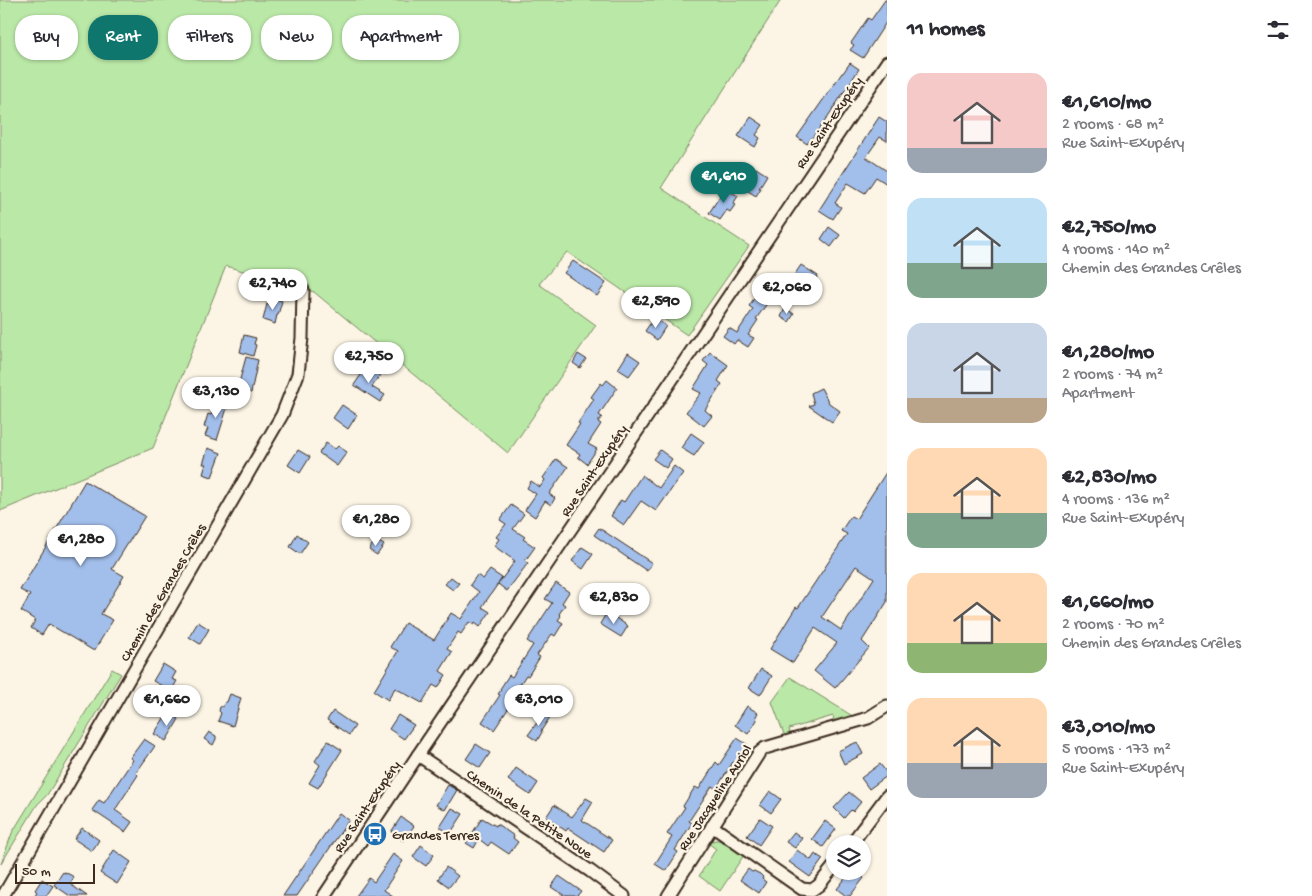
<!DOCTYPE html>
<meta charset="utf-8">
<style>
:root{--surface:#fff;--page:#f7f7f7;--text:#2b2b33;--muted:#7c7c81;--accent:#0f766e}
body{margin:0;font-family:"Gochi Hand",sans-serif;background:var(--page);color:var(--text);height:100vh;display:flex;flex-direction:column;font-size:19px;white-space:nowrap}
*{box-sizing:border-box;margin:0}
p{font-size:16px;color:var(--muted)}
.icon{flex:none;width:28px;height:28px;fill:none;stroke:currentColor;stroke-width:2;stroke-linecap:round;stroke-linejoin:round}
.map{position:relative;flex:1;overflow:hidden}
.panel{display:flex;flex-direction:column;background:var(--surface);width:425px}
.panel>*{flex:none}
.hud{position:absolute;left:15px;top:15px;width:475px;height:45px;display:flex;gap:10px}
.tools{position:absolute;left:826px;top:835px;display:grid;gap:10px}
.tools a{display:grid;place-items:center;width:45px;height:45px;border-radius:50%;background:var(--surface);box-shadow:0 1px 4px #0004;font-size:25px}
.scale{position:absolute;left:15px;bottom:12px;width:80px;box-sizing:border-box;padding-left:5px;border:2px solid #3b2a1e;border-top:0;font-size:14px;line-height:18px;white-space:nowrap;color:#3b2a1e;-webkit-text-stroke:4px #fcf5e5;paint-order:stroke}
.price{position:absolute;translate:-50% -42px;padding:0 11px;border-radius:18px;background:#fff;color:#222;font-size:16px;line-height:32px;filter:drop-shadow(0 1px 2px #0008)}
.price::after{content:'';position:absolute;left:50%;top:30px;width:15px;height:11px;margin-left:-8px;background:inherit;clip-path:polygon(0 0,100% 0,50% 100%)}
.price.selected{background:var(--accent);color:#fff}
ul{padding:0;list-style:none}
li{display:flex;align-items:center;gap:15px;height:125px;padding:0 20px}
li span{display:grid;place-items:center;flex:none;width:140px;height:100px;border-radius:15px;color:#555}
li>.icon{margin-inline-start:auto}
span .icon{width:60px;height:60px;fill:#fffc;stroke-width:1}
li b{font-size:21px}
h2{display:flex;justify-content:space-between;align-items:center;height:60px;padding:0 20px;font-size:21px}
.tag{padding:0 18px;border-radius:20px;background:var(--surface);box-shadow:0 1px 4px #0004;font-size:18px;line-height:45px}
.tag.selected{background:var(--accent);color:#fff}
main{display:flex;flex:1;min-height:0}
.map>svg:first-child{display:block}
.green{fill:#bae8a7;stroke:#7a8962}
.building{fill:#a2beea;stroke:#3b2a1e;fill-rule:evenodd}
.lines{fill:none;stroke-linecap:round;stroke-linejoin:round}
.minor-casing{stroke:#3b2a1e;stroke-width:15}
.minor{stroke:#fcf5e5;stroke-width:11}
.labels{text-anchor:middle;stroke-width:4.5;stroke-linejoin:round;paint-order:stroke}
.street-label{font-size:14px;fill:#3b2a1e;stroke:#fcf5e5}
.poi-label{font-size:14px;fill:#3b2a1e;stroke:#fcf5e5;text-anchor:start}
</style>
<main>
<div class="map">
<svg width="887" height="896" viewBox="0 0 887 896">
<rect width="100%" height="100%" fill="#fcf5e5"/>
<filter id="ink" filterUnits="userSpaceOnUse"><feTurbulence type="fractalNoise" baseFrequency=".02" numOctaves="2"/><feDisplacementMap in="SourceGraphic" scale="10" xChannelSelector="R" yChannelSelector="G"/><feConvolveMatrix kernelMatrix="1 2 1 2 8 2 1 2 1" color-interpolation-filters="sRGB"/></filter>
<g filter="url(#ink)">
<g class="green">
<polygon points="0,0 781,0 661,188 749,246 687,335 567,252 539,284 596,325 508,453 314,292 226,266 153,448 0,511"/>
<polygon points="112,669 121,674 47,795 37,805 1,864 12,833"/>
<polygon points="790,677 854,717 835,724 833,716 789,729 791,737 785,737 772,702"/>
<polygon points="715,840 719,840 744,855 720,891 699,876 716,849 708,843"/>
</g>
<g class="building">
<polygon points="885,0 887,0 887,21 863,58 850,50 854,45 851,43 868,18 871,20"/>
<polygon points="850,63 859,69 823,124 807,144 797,137 842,73 843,73"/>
<polygon points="751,117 763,125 756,135 760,138 755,147 738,136"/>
<polygon points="879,117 887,122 887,141 880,137 866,157 887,171 887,184 876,177 865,193 848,183 835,203 841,207 833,219 819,210"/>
<polygon points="756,168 767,175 759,188 761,188 756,196 743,188"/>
<polygon points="725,188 738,196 733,204 735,205 730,212 727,210 720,220 709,213"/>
<polygon points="829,227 840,235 831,247 821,239"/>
<polygon points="573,261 606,283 597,296 564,273"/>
<polygon points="801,265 818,276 810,288 793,277"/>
<polygon points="770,274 780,280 768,296 771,298 756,319 758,320 748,335 754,338 748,347 737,340 734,344 723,336 729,328 737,333 753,309 749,306"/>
<polygon points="273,298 282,301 278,315 277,315 275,324 263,320 267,304 271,306"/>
<polygon points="785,308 794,314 789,322 781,317"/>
<polygon points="654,318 666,326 657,340 645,331"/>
<polygon points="244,335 256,338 254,344 256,345 253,356 240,352"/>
<polygon points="710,352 728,365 718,381 722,384 705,410 712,416 704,426 686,412 701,393 693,389 708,365 703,361"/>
<polygon points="628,353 640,361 629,376 618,369"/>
<polygon points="578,354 586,359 580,368 573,363"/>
<polygon points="246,357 258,360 251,393 248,392 247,397 236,394"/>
<polygon points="367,366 380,375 372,387 385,395 380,402 354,385"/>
<polygon points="607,380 617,388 599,415 602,417 598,422 601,424 588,444 597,449 587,464 578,457 580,454 566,445 580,424 578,423 594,399 591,397 601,383 603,385"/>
<polygon points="821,388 829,403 840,411 832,422 809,406 814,404 811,393"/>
<polygon points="216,399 229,402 217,440 205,436 208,428 204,427 208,414 211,415"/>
<polygon points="342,405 357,415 348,429 333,418"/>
<polygon points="691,433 704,442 694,456 681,448"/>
<polygon points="326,443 335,449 338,446 347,452 337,466 319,453"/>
<polygon points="208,448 221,453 212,477 203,474 206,464 203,464"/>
<polygon points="298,450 310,457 300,473 288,465"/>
<polygon points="660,450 672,459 666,468 653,459"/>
<polygon points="556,459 568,467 549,494 555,498 551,505 545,501 535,517 525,510 536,494 527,488 531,481 540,487 545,480 543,478"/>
<polygon points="674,466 683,473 656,511 641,501 624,525 611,516 621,500 624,502 642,475 659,488"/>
<path d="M887,471V602L862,641L869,648L835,688L814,671L837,643L815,628L793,663L770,649L796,607L798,608L847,534L841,531L851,516L856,519ZM856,566L874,578L841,630L822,617Z"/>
<polygon points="85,481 145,516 112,569 124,576 101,614 113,620 94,651 49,624 42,635 31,628 35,620 21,611 30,595 20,590"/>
<polygon points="511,505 524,514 513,529 525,537 523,539 535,547 525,561 528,563 507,591 498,584 515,561 494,546 499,539 496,537 506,524 500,520"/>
<polygon points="353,512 365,519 355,535 342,528 349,516 350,517"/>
<polygon points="599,528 652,563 647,571 594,535"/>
<polygon points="297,534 308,542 300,554 290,547"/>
<polygon points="375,540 384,545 377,555 369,550"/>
<polygon points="582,547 593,554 583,569 572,561"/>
<polygon points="490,570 502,578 482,607 490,612 480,627 475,623 474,625 469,622 461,634 458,632 447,649 452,652 440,671 446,675 438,688 433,685 422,703 395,688 388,700 374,691 398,651 390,647 405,623 434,640 451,613 461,619 479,592 470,585 477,575 483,579"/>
<polygon points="451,577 459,583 453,590 445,584"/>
<polygon points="556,583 569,592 562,603 565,605 559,614 561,616 558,620 563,623 555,636 552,634 537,655 540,657 528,676 526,675 517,689 520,691 494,730 482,722 500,695 498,694 501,690 500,689 509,675 512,677 533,645 527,641 552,603 545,599"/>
<polygon points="607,612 628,626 621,637 600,624"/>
<polygon points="198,622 209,629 200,644 189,637"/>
<polygon points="163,664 176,672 172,679 177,681 171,691 153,681"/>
<polygon points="761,669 772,676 760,695 749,688"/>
<polygon points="230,694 241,698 233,726 218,721 221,713 219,711 220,707 223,706 225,702 227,702"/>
<polygon points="747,706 758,713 756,716 757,720 748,734 735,725"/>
<polygon points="333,711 355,726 349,735 327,720"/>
<polygon points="168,712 179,719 166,741 154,734"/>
<polygon points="544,713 550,717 541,731 542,732 537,741 528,735"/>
<polygon points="398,715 414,725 404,739 389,729"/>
<polygon points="209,732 216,736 216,739 213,745 204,739"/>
<polygon points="737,738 748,745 736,764 733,762 716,789 712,786 689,821 692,823 675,850 678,852 666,871 655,864 672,837 667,834 685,807 683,806 695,787 699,789 716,762 719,765"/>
<polygon points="144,739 155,746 136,773 138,775 115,810 132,822 125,832 92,810 99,800 104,803 133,760 130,758"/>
<polygon points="328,741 342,750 318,788 309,783 320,765 315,761"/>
<polygon points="857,742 863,754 844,764 838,751"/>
<polygon points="476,744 490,753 480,768 466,759"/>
<polygon points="880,764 887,773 887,776 869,789 861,778"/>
<polygon points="516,768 538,783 530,795 508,780"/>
<polygon points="448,785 457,790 445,810 436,805"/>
<polygon points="770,791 781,799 771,813 760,805"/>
<polygon points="849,792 861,802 853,812 851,810 844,818 834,808"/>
<polygon points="586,798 593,802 582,820 612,840 604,852 568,828 566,831 546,817 554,805 572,817"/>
<polygon points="452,808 463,814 450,834 440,827"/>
<polygon points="339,813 349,820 297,896 283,896"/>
<polygon points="401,817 414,826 403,841 391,832"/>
<polygon points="482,818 496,826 497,824 514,836 513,838 518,842 509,854 491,842 488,846 479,839 474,848 466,843"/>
<polygon points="760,818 772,826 759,845 747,836"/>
<polygon points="825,821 836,829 823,847 812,839"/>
<polygon points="82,828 99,840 92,851 74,839"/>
<polygon points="794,832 802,838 795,848 786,842"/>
<polygon points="421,845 434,855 426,866 413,857"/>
<polygon points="114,850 131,862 117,884 100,873"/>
<polygon points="797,850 811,860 815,854 823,859 810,877 789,862"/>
<polygon points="393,854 403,861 384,890 393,896 356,896 369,878 374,882"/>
<polygon points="446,867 458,876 449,887 438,879"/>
<polygon points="748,869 752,872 754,871 760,874 763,877 762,879 766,882 759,893 740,880"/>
<polygon points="851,871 856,871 864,878 850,896 846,896 837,889"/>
<polygon points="63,872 65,873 65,872 74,877 70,884 87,896 70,896 54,885"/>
<polygon points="559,876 581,891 577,896 565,896 551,887"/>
<polygon points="42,879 53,886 46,896 34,896 37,892 35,890"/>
</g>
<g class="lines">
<g class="minor-casing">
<g id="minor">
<polyline points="418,755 590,871 624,896"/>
<polyline points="712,826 802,889 812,890 819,885 835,865"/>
<polyline points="851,844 887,796"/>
<polyline points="3,896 282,415 298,374 302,338 303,290"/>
<polyline points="324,896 418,755 887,62"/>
<polyline points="668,896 759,753 765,748 868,718 887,706"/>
</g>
</g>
<use href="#minor" class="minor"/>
</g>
</g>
<defs>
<g id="bus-disc" transform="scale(1.25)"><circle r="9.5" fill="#1f6fb2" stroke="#fcf5e5"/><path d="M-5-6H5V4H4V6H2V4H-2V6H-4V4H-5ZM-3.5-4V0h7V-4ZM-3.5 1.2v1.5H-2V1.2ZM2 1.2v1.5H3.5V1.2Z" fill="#fff"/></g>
</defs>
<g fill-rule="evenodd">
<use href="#bus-disc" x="375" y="834"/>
</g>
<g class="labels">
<g class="street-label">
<text transform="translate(828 122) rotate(-56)" y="5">Rue Saint-Exupéry</text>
<text transform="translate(593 470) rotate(-56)" y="5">Rue Saint-Exupéry</text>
<text transform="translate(162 592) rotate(-60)" y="5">Chemin des Grandes Crêles</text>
<text transform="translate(714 797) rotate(-57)" y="5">Rue Jacqueline Auriol</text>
<text transform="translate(366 806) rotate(-56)" y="5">Rue Saint-Exupéry</text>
<text transform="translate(530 813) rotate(34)" y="5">Chemin de la Petite Noue</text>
</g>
<g class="poi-label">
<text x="392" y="839">Grandes Terres</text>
</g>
</g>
</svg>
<div class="tools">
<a><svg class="icon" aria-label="layers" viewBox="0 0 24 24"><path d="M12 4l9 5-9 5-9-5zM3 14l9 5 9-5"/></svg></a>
</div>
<div class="scale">50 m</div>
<b class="price selected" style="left:724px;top:204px">€1,610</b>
<b class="price" style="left:273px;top:311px">€2,740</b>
<b class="price" style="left:787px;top:315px">€2,060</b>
<b class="price" style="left:656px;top:329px">€2,590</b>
<b class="price" style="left:369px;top:384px">€2,750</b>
<b class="price" style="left:216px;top:419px">€3,130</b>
<b class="price" style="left:376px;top:547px">€1,280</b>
<b class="price" style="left:81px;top:567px">€1,280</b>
<b class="price" style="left:614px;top:625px">€2,830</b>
<b class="price" style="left:167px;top:727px">€1,660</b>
<b class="price" style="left:539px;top:727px">€3,010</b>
<div class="hud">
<a class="tag">Buy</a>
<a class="tag selected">Rent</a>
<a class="tag">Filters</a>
<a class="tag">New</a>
<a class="tag">Apartment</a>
</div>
</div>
<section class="panel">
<h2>11 homes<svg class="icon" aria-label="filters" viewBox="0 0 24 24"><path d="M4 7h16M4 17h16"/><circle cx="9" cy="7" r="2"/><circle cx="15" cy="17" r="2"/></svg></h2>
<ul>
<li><span style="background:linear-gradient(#f6c9c9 75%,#9aa5b1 0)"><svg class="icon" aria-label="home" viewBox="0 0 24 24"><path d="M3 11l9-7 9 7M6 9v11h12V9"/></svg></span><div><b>€1,610/mo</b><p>2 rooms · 68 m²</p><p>Rue Saint-Exupéry</p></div></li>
<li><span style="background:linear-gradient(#bfe0f5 65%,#7fa58c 0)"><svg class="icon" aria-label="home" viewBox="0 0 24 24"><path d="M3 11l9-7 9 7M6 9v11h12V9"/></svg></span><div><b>€2,750/mo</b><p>4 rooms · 140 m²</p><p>Chemin des Grandes Crêles</p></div></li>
<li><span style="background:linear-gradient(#c9d6e8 75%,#b9a48a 0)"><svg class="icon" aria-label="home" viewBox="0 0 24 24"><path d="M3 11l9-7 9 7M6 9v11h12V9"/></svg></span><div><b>€1,280/mo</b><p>2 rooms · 74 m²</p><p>Apartment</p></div></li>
<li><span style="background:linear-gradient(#ffd9b3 65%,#7fa58c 0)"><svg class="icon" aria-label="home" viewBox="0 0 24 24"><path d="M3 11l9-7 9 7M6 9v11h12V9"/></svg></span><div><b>€2,830/mo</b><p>4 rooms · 136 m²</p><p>Rue Saint-Exupéry</p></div></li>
<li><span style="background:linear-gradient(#ffd9b3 70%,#8fb573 0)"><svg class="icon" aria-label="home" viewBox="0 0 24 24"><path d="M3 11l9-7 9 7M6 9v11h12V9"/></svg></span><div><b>€1,660/mo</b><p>2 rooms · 70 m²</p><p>Chemin des Grandes Crêles</p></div></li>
<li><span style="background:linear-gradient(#ffd9b3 65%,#9aa5b1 0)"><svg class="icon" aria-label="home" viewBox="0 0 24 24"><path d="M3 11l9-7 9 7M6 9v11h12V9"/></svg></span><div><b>€3,010/mo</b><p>5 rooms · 173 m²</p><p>Rue Saint-Exupéry</p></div></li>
</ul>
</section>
</main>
